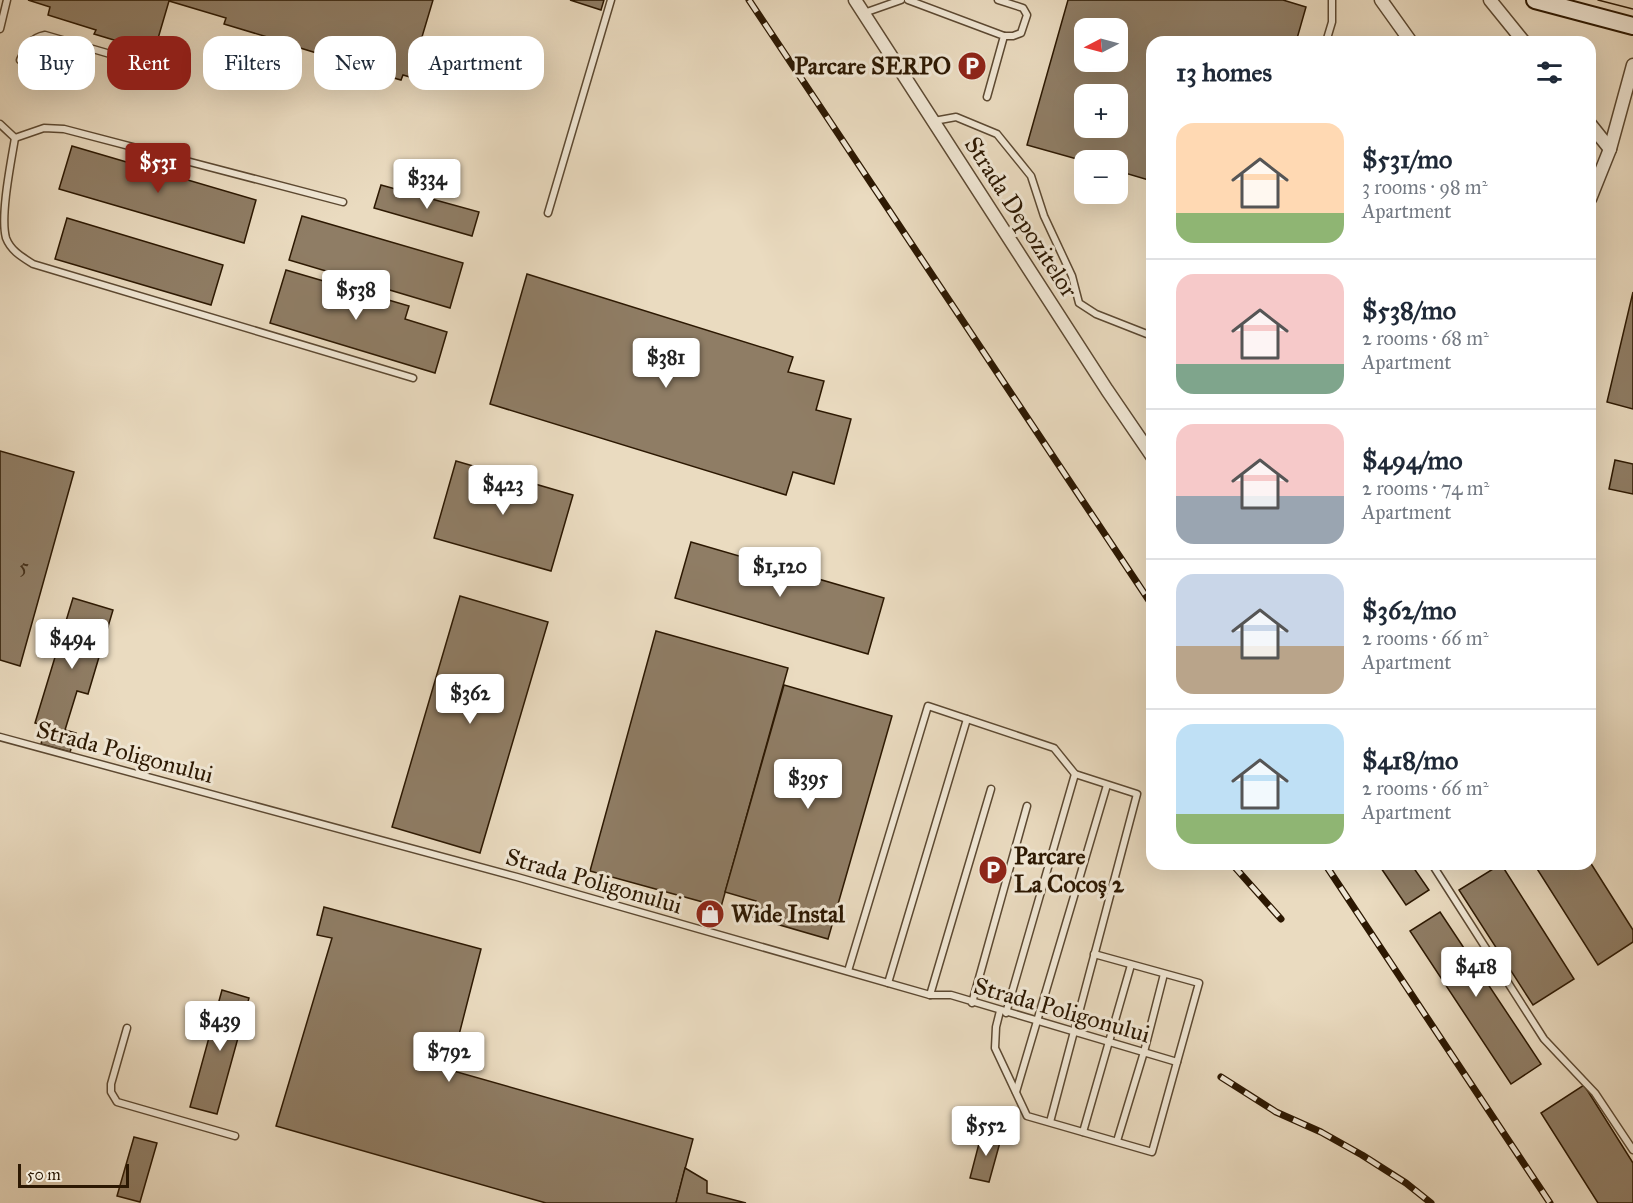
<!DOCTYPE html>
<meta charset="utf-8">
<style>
:root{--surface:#fff;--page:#f6f6f7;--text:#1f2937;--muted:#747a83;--line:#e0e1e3;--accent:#8f2418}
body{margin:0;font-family:"IM FELL Great Primer",serif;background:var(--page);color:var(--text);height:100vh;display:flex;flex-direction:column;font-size:22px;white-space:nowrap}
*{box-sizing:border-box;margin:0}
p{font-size:20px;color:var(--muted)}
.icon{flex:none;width:33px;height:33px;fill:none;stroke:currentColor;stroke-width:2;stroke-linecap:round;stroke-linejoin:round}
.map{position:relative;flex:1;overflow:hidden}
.panel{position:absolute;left:1146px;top:36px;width:450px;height:834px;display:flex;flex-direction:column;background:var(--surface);border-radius:18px;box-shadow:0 6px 24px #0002}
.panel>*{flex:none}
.banner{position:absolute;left:18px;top:36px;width:570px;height:54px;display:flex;gap:12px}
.needle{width:39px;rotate:264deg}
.tools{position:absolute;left:1074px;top:18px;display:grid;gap:12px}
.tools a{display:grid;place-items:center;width:54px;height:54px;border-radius:12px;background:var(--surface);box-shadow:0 6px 24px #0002;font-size:30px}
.scale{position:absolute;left:18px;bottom:15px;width:111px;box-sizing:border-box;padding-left:6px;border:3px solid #2c1802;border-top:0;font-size:16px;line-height:21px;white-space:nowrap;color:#2c1802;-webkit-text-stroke:4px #f1e8d6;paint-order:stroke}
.price{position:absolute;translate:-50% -51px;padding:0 14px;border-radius:6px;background:#fff;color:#222;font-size:20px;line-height:39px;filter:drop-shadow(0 2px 3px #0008)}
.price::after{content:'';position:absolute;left:50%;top:36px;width:18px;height:14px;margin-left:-9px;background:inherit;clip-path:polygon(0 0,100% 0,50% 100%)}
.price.selected{background:var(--accent);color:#fff}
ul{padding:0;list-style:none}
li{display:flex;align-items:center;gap:18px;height:150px;padding:0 30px}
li+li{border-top:2px solid var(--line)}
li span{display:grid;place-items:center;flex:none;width:168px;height:120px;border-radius:18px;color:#555}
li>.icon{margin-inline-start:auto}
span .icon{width:72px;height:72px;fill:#fffc;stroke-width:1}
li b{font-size:26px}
h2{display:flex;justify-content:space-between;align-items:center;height:72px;padding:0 30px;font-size:26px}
.chip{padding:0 21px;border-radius:18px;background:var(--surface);box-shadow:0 6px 24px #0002;font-size:21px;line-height:54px}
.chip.selected{background:var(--accent);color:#fff}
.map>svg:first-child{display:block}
.building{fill:#8f7d65;stroke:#2c1802;stroke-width:1.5;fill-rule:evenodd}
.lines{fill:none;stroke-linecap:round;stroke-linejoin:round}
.service-casing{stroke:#5c4932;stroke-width:9}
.minor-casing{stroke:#5c4932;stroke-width:15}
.secondary-casing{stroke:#2c1802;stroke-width:20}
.service{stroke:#f1e8d6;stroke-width:6}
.minor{stroke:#f1e8d6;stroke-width:12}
.secondary{stroke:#f1e8d6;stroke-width:16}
.tram{stroke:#2c1802;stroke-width:1.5}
.rail-casing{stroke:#2c1802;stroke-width:7}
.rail{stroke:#f1e8d6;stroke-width:4.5;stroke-dasharray:14;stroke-linecap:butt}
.labels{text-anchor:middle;stroke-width:6;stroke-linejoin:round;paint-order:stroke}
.number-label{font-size:21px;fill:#45311b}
.poi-label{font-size:24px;font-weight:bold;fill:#2c1802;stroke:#f1e8d6;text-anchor:start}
.street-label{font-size:24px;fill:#2c1802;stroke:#f1e8d6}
</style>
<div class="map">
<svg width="1633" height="1203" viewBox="0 0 1633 1203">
<rect width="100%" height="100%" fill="#eadbc0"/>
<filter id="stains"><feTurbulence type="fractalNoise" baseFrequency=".00333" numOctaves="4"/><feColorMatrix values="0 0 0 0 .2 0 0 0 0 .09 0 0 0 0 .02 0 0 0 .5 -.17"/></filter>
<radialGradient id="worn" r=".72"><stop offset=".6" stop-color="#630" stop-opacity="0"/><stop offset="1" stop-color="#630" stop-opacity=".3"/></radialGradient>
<g class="building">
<polygon points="28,0 433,0 410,77 403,75 401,80 383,75 381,82 371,79 374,71 367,69 370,60 352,54 349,63 284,43 282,50 272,47 274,39 224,24 226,18 169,1 154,52 94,34 96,30 48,15 50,7"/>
<polygon points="570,0 604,0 601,10"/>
<path d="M1068,0H1283L1306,7L1296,42H1152V181L1118,171V160L1084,161L1027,145ZM1084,28H1118V62H1084ZM1084,94H1118V128H1084Z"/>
<polygon points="72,146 256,200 244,243 59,189"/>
<polygon points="381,185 479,212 472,236 374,208"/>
<polygon points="302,216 463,263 450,308 289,260"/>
<polygon points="67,218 223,265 211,305 55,259"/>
<polygon points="286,270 409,306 405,319 447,332 435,373 270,323"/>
<polygon points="527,274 793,357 788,372 824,381 816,410 851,419 834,484 793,472 786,495 490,404"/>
<polygon points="1633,292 1633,409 1607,402"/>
<polygon points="0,451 74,472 20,666 0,660"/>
<polygon points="1615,460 1633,464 1633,494 1609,489"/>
<polygon points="456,461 573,495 551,571 434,538"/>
<polygon points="691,542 884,598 868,654 675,598"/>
<polygon points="460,596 548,622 480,853 392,827"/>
<polygon points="73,598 113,610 88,694 77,691 65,730 76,733 70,752 41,744 46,726 35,723"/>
<polygon points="656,631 788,668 721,907 590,871"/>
<polygon points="784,685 892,716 828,939 752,917 756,901 725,892"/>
<polygon points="1590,862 1633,930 1633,942 1598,965 1534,864 1590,864"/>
<polygon points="1385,864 1411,864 1429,890 1406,905 1381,868"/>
<polygon points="1501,864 1574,979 1533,1005 1459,890"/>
<polygon points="324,907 481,949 450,1070 693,1139 676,1203 546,1203 276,1126 332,938 317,935"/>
<polygon points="1440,912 1541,1064 1511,1084 1410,931"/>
<polygon points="222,990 249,998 217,1114 190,1107"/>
<polygon points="1584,1085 1633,1163 1633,1203 1598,1203 1541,1113"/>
<polygon points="982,1132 1002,1135 989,1182 970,1178"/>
<polygon points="134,1137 157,1143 140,1202 117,1196"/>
<polygon points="685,1168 707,1181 707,1193 746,1203 676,1203"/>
</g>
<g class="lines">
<g class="service-casing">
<g id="service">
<polyline points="908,0 1004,36 987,97"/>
<polyline points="998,0 1023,8 1027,15 1021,33 1013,36 1004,36"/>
<polyline points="864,13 901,0"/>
<polyline points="0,29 7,0"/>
<polyline points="1326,42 1332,22 1332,0"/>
<path d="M20,60C26,48 30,38 45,35L182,75"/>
<polyline points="934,121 956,117 997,134 1031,176 1044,216 1072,276 1079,303 1096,314 1152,336"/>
<polyline points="0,124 15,138"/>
<path d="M15,138C11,162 0,216 6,238C11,251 22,257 33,264L413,378"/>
<polyline points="15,138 44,128 64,129 343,202"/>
<polyline points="548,213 611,0"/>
<polyline points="0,737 517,877 930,995 951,995 1177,1062"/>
<polyline points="1432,864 1544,1039 1595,1093 1633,1150"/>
<polyline points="848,971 928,706 1054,748 1075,774 1137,794 1050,1122"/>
<polyline points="888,983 967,719"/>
<polyline points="930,995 991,789"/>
<polyline points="972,1003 1027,806"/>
<polyline points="1000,1011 996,1027 995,1048 1027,1116 1152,1152 1199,983 1094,954"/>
<polyline points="1006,1013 1075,774"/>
<polyline points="127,1028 111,1084 111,1092 117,1102 235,1136"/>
<polyline points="1016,1092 1107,785"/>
<polyline points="1083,1132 1131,965"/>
<polyline points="1117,1141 1144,1052 1164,974"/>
</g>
</g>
<g class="minor-casing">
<g id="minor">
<polyline points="855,0 1107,390 1152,456"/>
<polyline points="1381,0 1411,42"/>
<polyline points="1490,0 1524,42"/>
<polyline points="1590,124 1610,149"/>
<polyline points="1590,199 1610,149 1633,65"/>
</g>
</g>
<g class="secondary-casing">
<polyline id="secondary" points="1535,0 1633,26"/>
</g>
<use href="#service" class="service"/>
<use href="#minor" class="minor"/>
<use href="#secondary" class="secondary"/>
<polyline class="tram" points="1598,0 1633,9"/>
<g class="rail-casing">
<g id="rail">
<polyline points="749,0 1152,605"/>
<polyline points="1232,864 1281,919"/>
<polyline points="1325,864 1550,1203"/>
<polyline points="1221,1077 1276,1112 1321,1132 1362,1155 1406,1183 1431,1203"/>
</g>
</g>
<use href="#rail" class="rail"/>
</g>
<defs>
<g id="parking-disc" transform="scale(1.5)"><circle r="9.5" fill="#8f2418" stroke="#f1e8d6"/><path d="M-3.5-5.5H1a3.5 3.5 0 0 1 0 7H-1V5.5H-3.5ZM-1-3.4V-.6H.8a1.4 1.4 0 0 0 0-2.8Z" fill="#fff"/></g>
<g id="shop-disc" transform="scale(1.5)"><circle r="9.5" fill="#8f2418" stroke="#f1e8d6"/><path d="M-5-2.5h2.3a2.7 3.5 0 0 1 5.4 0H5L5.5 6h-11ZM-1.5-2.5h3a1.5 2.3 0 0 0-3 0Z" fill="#fff"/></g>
</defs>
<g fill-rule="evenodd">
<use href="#parking-disc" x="972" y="66"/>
<use href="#parking-disc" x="993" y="870"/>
<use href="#shop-disc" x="710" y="914"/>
</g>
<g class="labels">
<g class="number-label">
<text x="24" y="573">5</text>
</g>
<g class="poi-label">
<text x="951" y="74" text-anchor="end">Parcare SERPO</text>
<text x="1014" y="864">Parcare<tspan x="1014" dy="28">La Cocoș 2</tspan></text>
<text x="731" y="922">Wide Instal</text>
</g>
<g class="street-label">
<text transform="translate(1021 217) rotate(57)" y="8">Strada Depozitelor</text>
<text transform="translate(125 752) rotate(15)" y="8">Strada Poligonului</text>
<text transform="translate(594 881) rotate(16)" y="8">Strada Poligonului</text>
<text transform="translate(1062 1010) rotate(16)" y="8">Strada Poligonului</text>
</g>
</g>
<rect width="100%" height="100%" filter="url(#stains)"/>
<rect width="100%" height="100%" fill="url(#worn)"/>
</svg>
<div class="tools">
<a><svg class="needle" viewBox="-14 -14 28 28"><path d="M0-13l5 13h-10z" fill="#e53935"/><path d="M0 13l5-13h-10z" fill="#747a83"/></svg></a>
<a>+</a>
<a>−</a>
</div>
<div class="scale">50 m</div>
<b class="price selected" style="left:158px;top:194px">$531</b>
<b class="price" style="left:427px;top:210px">$334</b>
<b class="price" style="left:356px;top:321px">$538</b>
<b class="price" style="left:666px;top:389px">$381</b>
<b class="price" style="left:503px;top:516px">$423</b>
<b class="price" style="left:780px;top:598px">$1,120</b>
<b class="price" style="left:72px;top:670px">$494</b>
<b class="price" style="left:470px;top:725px">$362</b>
<b class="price" style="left:808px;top:810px">$395</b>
<b class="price" style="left:1476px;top:998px">$418</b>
<b class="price" style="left:220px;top:1052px">$439</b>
<b class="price" style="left:449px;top:1083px">$792</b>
<b class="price" style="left:986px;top:1157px">$552</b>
<div class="banner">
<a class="chip">Buy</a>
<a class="chip selected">Rent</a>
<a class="chip">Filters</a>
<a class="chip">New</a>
<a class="chip">Apartment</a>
</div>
<section class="panel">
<h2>13 homes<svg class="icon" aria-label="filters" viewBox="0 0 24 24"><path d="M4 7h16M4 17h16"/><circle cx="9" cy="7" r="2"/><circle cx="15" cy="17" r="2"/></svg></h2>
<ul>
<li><span style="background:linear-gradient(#ffd9b3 75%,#8fb573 0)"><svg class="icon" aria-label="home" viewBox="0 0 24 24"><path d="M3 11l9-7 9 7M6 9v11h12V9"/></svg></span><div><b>$531/mo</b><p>3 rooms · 98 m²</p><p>Apartment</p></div></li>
<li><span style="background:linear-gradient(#f6c9c9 75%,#7fa58c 0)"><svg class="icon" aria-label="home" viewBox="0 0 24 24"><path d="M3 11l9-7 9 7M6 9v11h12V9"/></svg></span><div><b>$538/mo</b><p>2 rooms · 68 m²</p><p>Apartment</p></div></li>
<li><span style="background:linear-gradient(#f6c9c9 60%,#9aa5b1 0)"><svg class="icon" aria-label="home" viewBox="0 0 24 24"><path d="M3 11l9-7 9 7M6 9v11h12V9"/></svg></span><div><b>$494/mo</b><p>2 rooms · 74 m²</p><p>Apartment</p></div></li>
<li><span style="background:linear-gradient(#c9d6e8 60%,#b9a48a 0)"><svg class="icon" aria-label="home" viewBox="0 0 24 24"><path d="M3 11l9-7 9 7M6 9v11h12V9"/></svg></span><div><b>$362/mo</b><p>2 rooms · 66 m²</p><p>Apartment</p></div></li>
<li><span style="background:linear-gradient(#bfe0f5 75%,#8fb573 0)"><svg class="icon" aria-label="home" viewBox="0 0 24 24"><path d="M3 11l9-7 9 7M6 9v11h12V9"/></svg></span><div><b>$418/mo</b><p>2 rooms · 66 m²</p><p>Apartment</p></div></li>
</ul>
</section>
</div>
